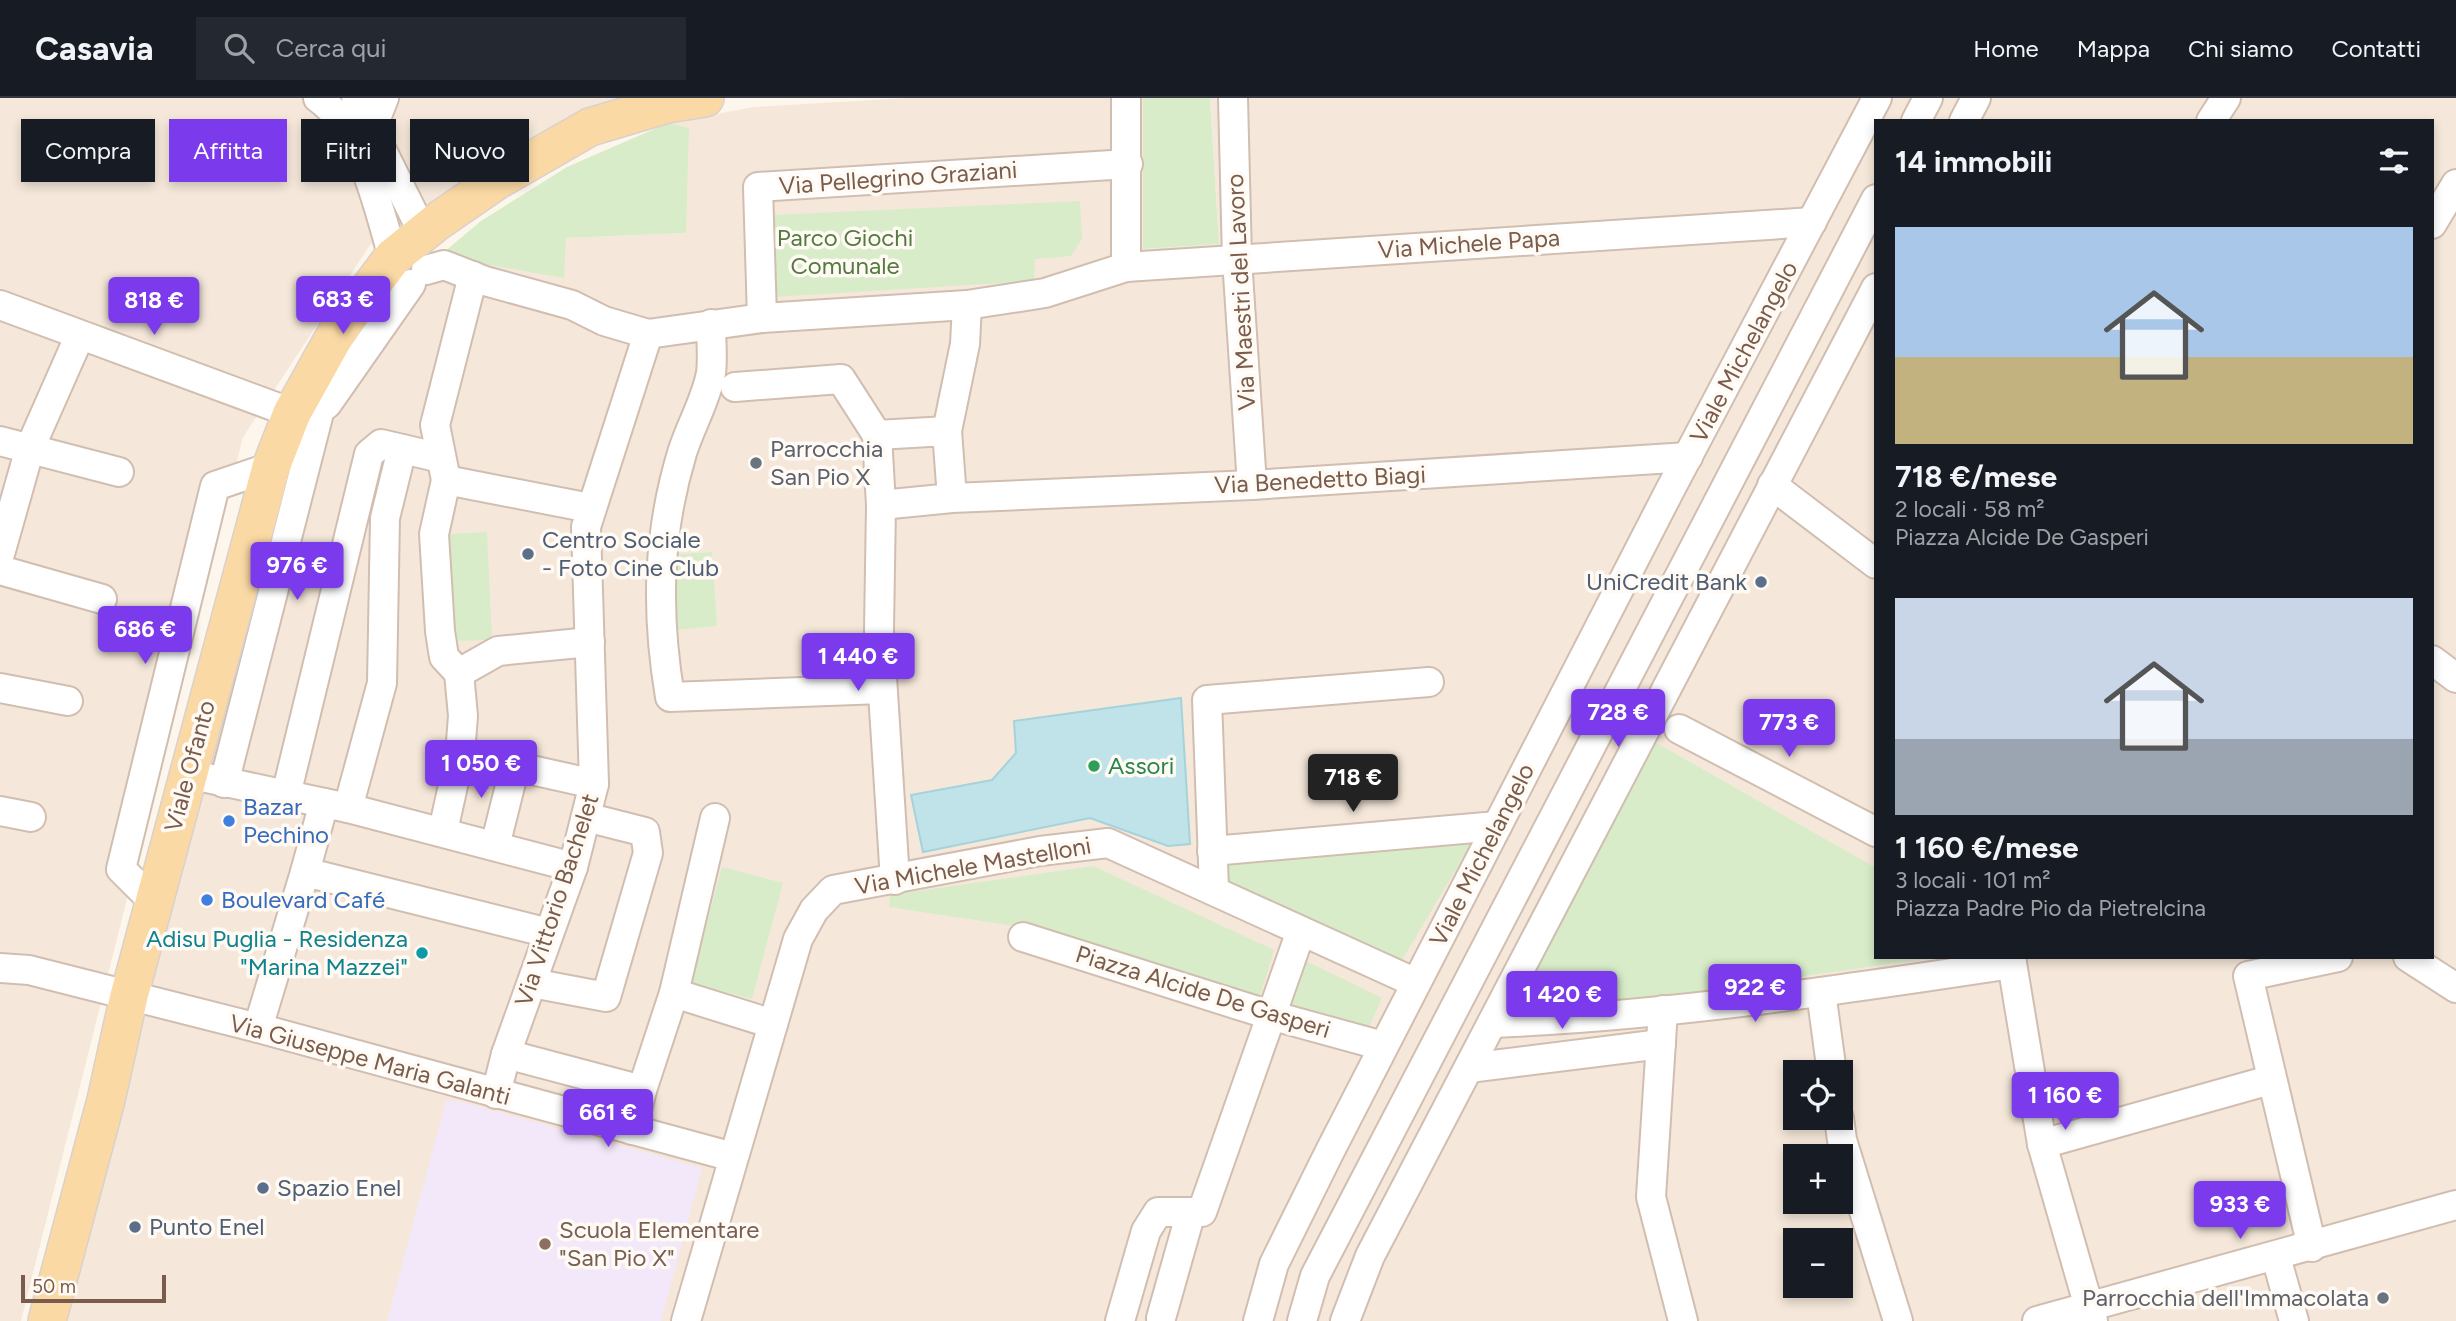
<!DOCTYPE html>
<html lang="it">
<meta charset="utf-8">
<style>
:root{--surface:#171b24;--page:#242831;--text:#f1f3f6;--muted:#9ea1a6;--line:#363941;--accent:#7c3aed}
body{margin:0;font-family:Figtree,sans-serif;background:var(--page);color:var(--text);height:100vh;display:flex;flex-direction:column;font-size:26px;white-space:nowrap}
*{box-sizing:border-box;margin:0}
p{font-size:23px;color:var(--muted)}
.icon{flex:none;width:38px;height:38px;fill:none;stroke:currentColor;stroke-width:2;stroke-linecap:round;stroke-linejoin:round}
.map{position:relative;flex:1;overflow:hidden}
.side{position:absolute;left:1874px;top:21px;width:560px;height:840px;display:flex;flex-direction:column;background:var(--surface);border-radius:0px;box-shadow:0 4px 10px #0003}
.side>*{flex:none}
.banner{position:absolute;left:21px;top:21px;width:665px;height:63px;display:flex;gap:14px}
.controls{position:absolute;left:1783px;top:962px;display:grid;gap:14px}
.controls a{display:grid;place-items:center;width:70px;height:70px;border-radius:0px;background:var(--surface);box-shadow:0 4px 10px #0003;font-size:35px}
.scale{position:absolute;left:21px;bottom:18px;width:145px;box-sizing:border-box;padding-left:7px;border:4px solid #7a5c4d;border-top:0;font-size:19px;line-height:24px;white-space:nowrap;color:#7a5c4d;-webkit-text-stroke:5px #fffaf3;paint-order:stroke}
.price{position:absolute;translate:-50% -60px;padding:0 16px;border-radius:7px;background:var(--accent);color:#fff;font-size:23px;line-height:46px;filter:drop-shadow(0 2px 4px #0008)}
.price::after{content:'';position:absolute;left:50%;top:42px;width:21px;height:16px;margin-left:-10px;background:inherit;clip-path:polygon(0 0,100% 0,50% 100%)}
.price.current{background:#222;color:#fff}
ul{padding:0;list-style:none}
li{display:grid;align-content:center;gap:14px;height:371px;padding:0 21px}
li span{display:grid;place-items:center;height:217px;border-radius:0px;color:#555}
li>.icon{margin-inline-start:auto}
span .icon{width:126px;height:126px;fill:#fffc;stroke-width:1}
li b{font-size:30px}
h2{display:flex;justify-content:space-between;align-items:center;height:84px;padding:0 21px;font-size:30px}
.chip{padding:0 24px;border-radius:0px;background:var(--surface);box-shadow:0 4px 10px #0003;font-size:24px;line-height:63px}
.chip.current{background:var(--accent);color:#fff}
header{display:flex;align-items:center;gap:42px;box-sizing:border-box;height:98px;padding:0 35px;background:var(--surface);border-bottom:2px solid var(--line)}
header strong{font-size:33px}
nav{display:flex;gap:38px;margin-inline-start:auto;font-size:24px}
.search{width:490px;height:63px;background:var(--page);display:flex;align-items:center;gap:18px;box-sizing:border-box;padding:0 24px;border-radius:0px;color:var(--muted);font-size:26px}
.map>svg:first-child{display:block}
.residential{fill:#f5e8da;fill-rule:evenodd}
.education{fill:#f3e8fa}
.green{fill:#d8ecc9}
.water{fill:#bfe3e8;stroke:#a5d3da;stroke-width:2}
.lines{fill:none;stroke-linecap:round;stroke-linejoin:round}
.minor-casing{stroke:#d1beb0;stroke-width:32}
.major-casing{stroke:#dad1cd;stroke-width:40}
.minor{stroke:#fff;stroke-width:28}
.major{stroke:#fbd9a5;stroke-width:37}
.worship-dot{fill:#6b7280;stroke:#fffaf3;stroke-width:2.5}
.service-dot{fill:#5c6f8a;stroke:#fffaf3;stroke-width:2.5}
.leisure-dot{fill:#2e9e5b;stroke:#fffaf3;stroke-width:2.5}
.shop-dot{fill:#3f7fe0;stroke:#fffaf3;stroke-width:2.5}
.culture-dot{fill:#0f9aa8;stroke:#fffaf3;stroke-width:2.5}
.education-dot{fill:#8d6e63;stroke:#fffaf3;stroke-width:2.5}
.labels{text-anchor:middle;stroke-width:7;stroke-linejoin:round;paint-order:stroke}
.street-label{font-size:24px;fill:#7a5c4d;stroke:#fffaf3}
.park-label{font-size:24px;fill:#537a41;stroke:#fffaf3}
.worship-label{font-size:24px;fill:#5b616d;stroke:#fffaf3;text-anchor:start}
.service-label{font-size:24px;fill:#4e5e75;stroke:#fffaf3;text-anchor:start}
.leisure-label{font-size:24px;fill:#27864d;stroke:#fffaf3;text-anchor:start}
.shop-label{font-size:24px;fill:#366cbe;stroke:#fffaf3;text-anchor:start}
.culture-label{font-size:24px;fill:#0d838f;stroke:#fffaf3;text-anchor:end}
.education-label{font-size:24px;fill:#785e54;stroke:#fffaf3;text-anchor:start}
</style>
<header>
<strong>Casavia</strong>
<div class="search"><svg class="icon" aria-label="search" viewBox="0 0 24 24"><circle cx="10" cy="10" r="6"/><path d="M15 15l6 6"/></svg>Cerca qui</div>
<nav><a>Home</a><a>Mappa</a><a>Chi siamo</a><a>Contatti</a></nav>
</header>
<div class="map">
<svg width="2456" height="1223" viewBox="0 0 2456 1223">
<rect width="100%" height="100%" fill="#fdf6ec"/>
<g class="residential">
<polygon points="0,0 635,0 577,19 370,147 243,339 21,1223 0,1223"/>
<path d="M908,0H1143L1144,151L1219,146L1210,0H2456V1223H62L237,569L283,368L444,154L563,180L565,140L686,135L668,25L754,9ZM1876,23H2432V859H1876ZM1796,975H1841V1020H1796ZM1796,1059H1841V1104H1796ZM1796,1143H1841V1188H1796Z"/>
</g>
<polygon class="education" points="446,1003 458,1003 702,1070 661,1223 387,1223"/>
<g class="green">
<polygon points="1143,0 1210,0 1219,146 1143,151"/>
<polygon points="668,25 689,30 686,135 566,140 564,180 450,160 444,154 481,123 567,69"/>
<polygon points="1080,103 1082,141 1071,158 1035,161 1034,183 774,199 771,117"/>
<polygon points="487,434 492,542 452,543 448,436"/>
<polygon points="712,454 717,528 674,532 668,457"/>
<polygon points="1653,643 1876,770 1876,859 1940,859 1604,906 1529,885"/>
<polygon points="1474,741 1401,864 1225,790 1228,758"/>
<polygon points="1093,768 1274,852 1258,905 1041,832 889,809 890,797"/>
<polygon points="722,769 783,785 752,901 691,885"/>
<polygon points="1306,863 1382,900 1365,938 1287,915"/>
</g>
<polygon class="water" points="1181,600 1190,746 1168,748 1090,720 923,754 911,697 992,682 1016,655 1014,623"/>
<g class="lines">
<g class="minor-casing">
<g id="minor">
<path d="M318,0C362,31 378,109 393,159"/>
<polyline points="356,0 423,135"/>
<polyline points="1126,0 1126,169"/>
<polyline points="1233,0 1237,161 1252,387"/>
<polyline points="1916,23 1928,0"/>
<polyline points="1964,23 1976,0"/>
<polyline points="2211,23 2226,0"/>
<polyline points="371,33 384,0"/>
<polyline points="2432,126 2456,86"/>
<polyline points="426,172 444,167 485,183 572,207 604,223 648,236 762,220 967,207 1045,195 1126,169 1812,124"/>
<polyline points="0,207 292,315 320,311 327,306 411,186"/>
<polyline points="762,220 758,89 1128,66"/>
<path d="M711,226C711,242 713,260 711,275C706,302 690,329 682,355C657,438 656,515 670,599L882,591"/>
<polyline points="735,289 841,281 877,337"/>
<polyline points="947,333 965,246 967,207"/>
<polyline points="0,343 119,374"/>
<polyline points="446,382 590,410"/>
<polyline points="1772,387 1876,466"/>
<polyline points="952,400 947,333 877,337 881,407 952,400 1252,387 1688,359"/>
<polyline points="881,407 879,532 895,782"/>
<polyline points="0,456 30,350 80,237"/>
<polyline points="0,472 102,501"/>
<polyline points="2432,562 2456,580"/>
<polyline points="459,575 498,553 590,544"/>
<polyline points="0,590 68,603"/>
<polyline points="1679,631 1876,734"/>
<polyline points="460,656 594,686"/>
<polyline points="188,676 348,710 573,769"/>
<polyline points="224,685 320,311"/>
<polyline points="286,697 369,356 381,346 441,360"/>
<polyline points="348,710 382,585 385,420 402,351"/>
<polyline points="0,713 31,719"/>
<polyline points="715,720 674,895 773,926"/>
<polyline points="443,733 460,656 463,618 459,575 444,559 440,533 434,436 446,382 435,327 473,178"/>
<polyline points="495,748 515,668"/>
<polyline points="1212,753 1497,728"/>
<polyline points="305,774 324,705"/>
<polyline points="1214,791 1207,602 1429,584"/>
<polyline points="154,804 121,771 215,388 271,369"/>
<polyline points="1023,839 1270,917 1383,948"/>
<polyline points="2011,859 2042,1046 2093,1223"/>
<polyline points="2408,859 2456,890"/>
<polyline points="0,870 29,872 258,930 733,1059"/>
<polyline points="532,885 606,899 648,755 645,734 586,719"/>
<polyline points="1821,894 1832,975"/>
<polyline points="1663,912 1651,1099 1683,1223"/>
<path d="M1492,925C1667,918 1840,892 2012,866"/>
<polyline points="258,930 305,774 549,835"/>
<polyline points="506,956 642,992 632,1032"/>
<polyline points="1469,970 1661,946"/>
<polyline points="642,992 674,895"/>
<polyline points="496,996 506,956 573,769 594,686 586,429 648,236"/>
<polyline points="1839,1020 1842,1042 1898,1223"/>
<polyline points="2042,1046 2270,982"/>
<polyline points="2312,1149 2248,878 2338,859"/>
<polyline points="2276,1159 2294,1223"/>
<polyline points="1161,1220 1191,1114"/>
<polyline points="686,1223 798,841 814,812 833,792 1040,753 1108,745 1416,885"/>
<polyline points="1120,1223 1146,1133 1158,1114 1202,1114 1301,833"/>
<polyline points="1258,1223 1274,1166 1329,1055 1670,392 1877,0"/>
<polyline points="1302,1223 1315,1178 1876,101"/>
<polyline points="1345,1223 1370,1158 1876,190"/>
<polyline points="2037,1223 2456,1107"/>
</g>
</g>
<g class="major-casing">
<polyline id="major" points="47,1223 106,1002 129,898 271,369 292,315 337,234 393,159 438,123 496,83 590,29 667,6 705,0"/>
</g>
<use href="#minor" class="minor"/>
<use href="#major" class="major"/>
</g>
<g class="worship-dot">
<circle cx="756" cy="365" r="7"/>
<circle cx="2383" cy="1200" r="7"/>
</g>
<g class="service-dot">
<circle cx="528" cy="456" r="7"/>
<circle cx="1761" cy="484" r="7"/>
<circle cx="263" cy="1090" r="7"/>
<circle cx="135" cy="1129" r="7"/>
</g>
<circle class="leisure-dot" cx="1094" cy="668" r="7"/>
<g class="shop-dot">
<circle cx="229" cy="723" r="7"/>
<circle cx="207" cy="802" r="7"/>
</g>
<circle class="culture-dot" cx="422" cy="855" r="7"/>
<circle class="education-dot" cx="545" cy="1146" r="7"/>
<g class="labels">
<g class="street-label">
<text transform="translate(898 80) rotate(-4)" y="8">Via Pellegrino Graziani</text>
<text transform="translate(1469 146) rotate(-4)" y="8">Via Michele Papa</text>
<text transform="translate(1241 194) rotate(-93)" y="8">Via Maestri del Lavoro</text>
<text transform="translate(1744 254) rotate(-62)" y="8">Viale Michelangelo</text>
<text transform="translate(1320 382) rotate(-3)" y="8">Via Benedetto Biagi</text>
<text transform="translate(190 668) rotate(-75)" y="8">Viale Ofanto</text>
<text transform="translate(1482 757) rotate(-63)" y="8">Viale Michelangelo</text>
<text transform="translate(973 768) rotate(-10)" y="8">Via Michele Mastelloni</text>
<text transform="translate(557 802) rotate(-72)" y="8">Via Vittorio Bachelet</text>
<text transform="translate(1203 894) rotate(17)" y="8">Piazza Alcide De Gasperi</text>
<text transform="translate(370 962) rotate(15)" y="8">Via Giuseppe Maria Galanti</text>
</g>
<g class="park-label">
<text x="845" y="148">Parco Giochi<tspan x="845" dy="28">Comunale</tspan></text>
</g>
<g class="worship-label">
<text x="770" y="359">Parrocchia<tspan x="770" dy="28">San Pio X</tspan></text>
<text x="2369" y="1208" text-anchor="end">Parrocchia dell'Immacolata</text>
</g>
<g class="service-label">
<text x="542" y="450">Centro Sociale<tspan x="542" dy="28">- Foto Cine Club</tspan></text>
<text x="1747" y="492" text-anchor="end">UniCredit Bank</text>
<text x="277" y="1098">Spazio Enel</text>
<text x="149" y="1137">Punto Enel</text>
</g>
<g class="leisure-label">
<text x="1108" y="676">Assori</text>
</g>
<g class="shop-label">
<text x="243" y="717">Bazar<tspan x="243" dy="28">Pechino</tspan></text>
<text x="221" y="810">Boulevard Café</text>
</g>
<g class="culture-label">
<text x="408" y="849">Adisu Puglia - Residenza<tspan x="408" dy="28">"Marina Mazzei"</tspan></text>
</g>
<g class="education-label">
<text x="559" y="1140">Scuola Elementare<tspan x="559" dy="28">"San Pio X"</tspan></text>
</g>
</g>
</svg>
<div class="controls">
<a><svg class="icon" aria-label="locate" viewBox="0 0 24 24"><circle cx="12" cy="12" r="6"/><path d="M12 2v4M12 18v4M2 12h4M18 12h4"/></svg></a>
<a>+</a>
<a>−</a>
</div>
<div class="scale">50 m</div>
<b class="price" style="left:343px;top:238px">683 €</b>
<b class="price" style="left:154px;top:239px">818 €</b>
<b class="price" style="left:297px;top:504px">976 €</b>
<b class="price" style="left:145px;top:568px">686 €</b>
<b class="price" style="left:858px;top:595px">1 440 €</b>
<b class="price" style="left:1618px;top:651px">728 €</b>
<b class="price" style="left:1789px;top:661px">773 €</b>
<b class="price" style="left:481px;top:702px">1 050 €</b>
<b class="price current" style="left:1353px;top:716px">718 €</b>
<b class="price" style="left:1755px;top:926px">922 €</b>
<b class="price" style="left:1562px;top:933px">1 420 €</b>
<b class="price" style="left:2065px;top:1034px">1 160 €</b>
<b class="price" style="left:608px;top:1051px">661 €</b>
<b class="price" style="left:2240px;top:1143px">933 €</b>
<div class="banner">
<a class="chip">Compra</a>
<a class="chip current">Affitta</a>
<a class="chip">Filtri</a>
<a class="chip">Nuovo</a>
</div>
<section class="side">
<h2>14 immobili<svg class="icon" aria-label="filters" viewBox="0 0 24 24"><path d="M4 7h16M4 17h16"/><circle cx="9" cy="7" r="2"/><circle cx="15" cy="17" r="2"/></svg></h2>
<ul>
<li><span style="background:linear-gradient(#a9c7e8 60%,#c2b280 0)"><svg class="icon" aria-label="home" viewBox="0 0 24 24"><path d="M3 11l9-7 9 7M6 9v11h12V9"/></svg></span><div><b>718 €/mese</b><p>2 locali · 58 m²</p><p>Piazza Alcide De Gasperi</p></div></li>
<li><span style="background:linear-gradient(#c9d6e8 65%,#9aa5b1 0)"><svg class="icon" aria-label="home" viewBox="0 0 24 24"><path d="M3 11l9-7 9 7M6 9v11h12V9"/></svg></span><div><b>1 160 €/mese</b><p>3 locali · 101 m²</p><p>Piazza Padre Pio da Pietrelcina</p></div></li>
</ul>
</section>
</div>
